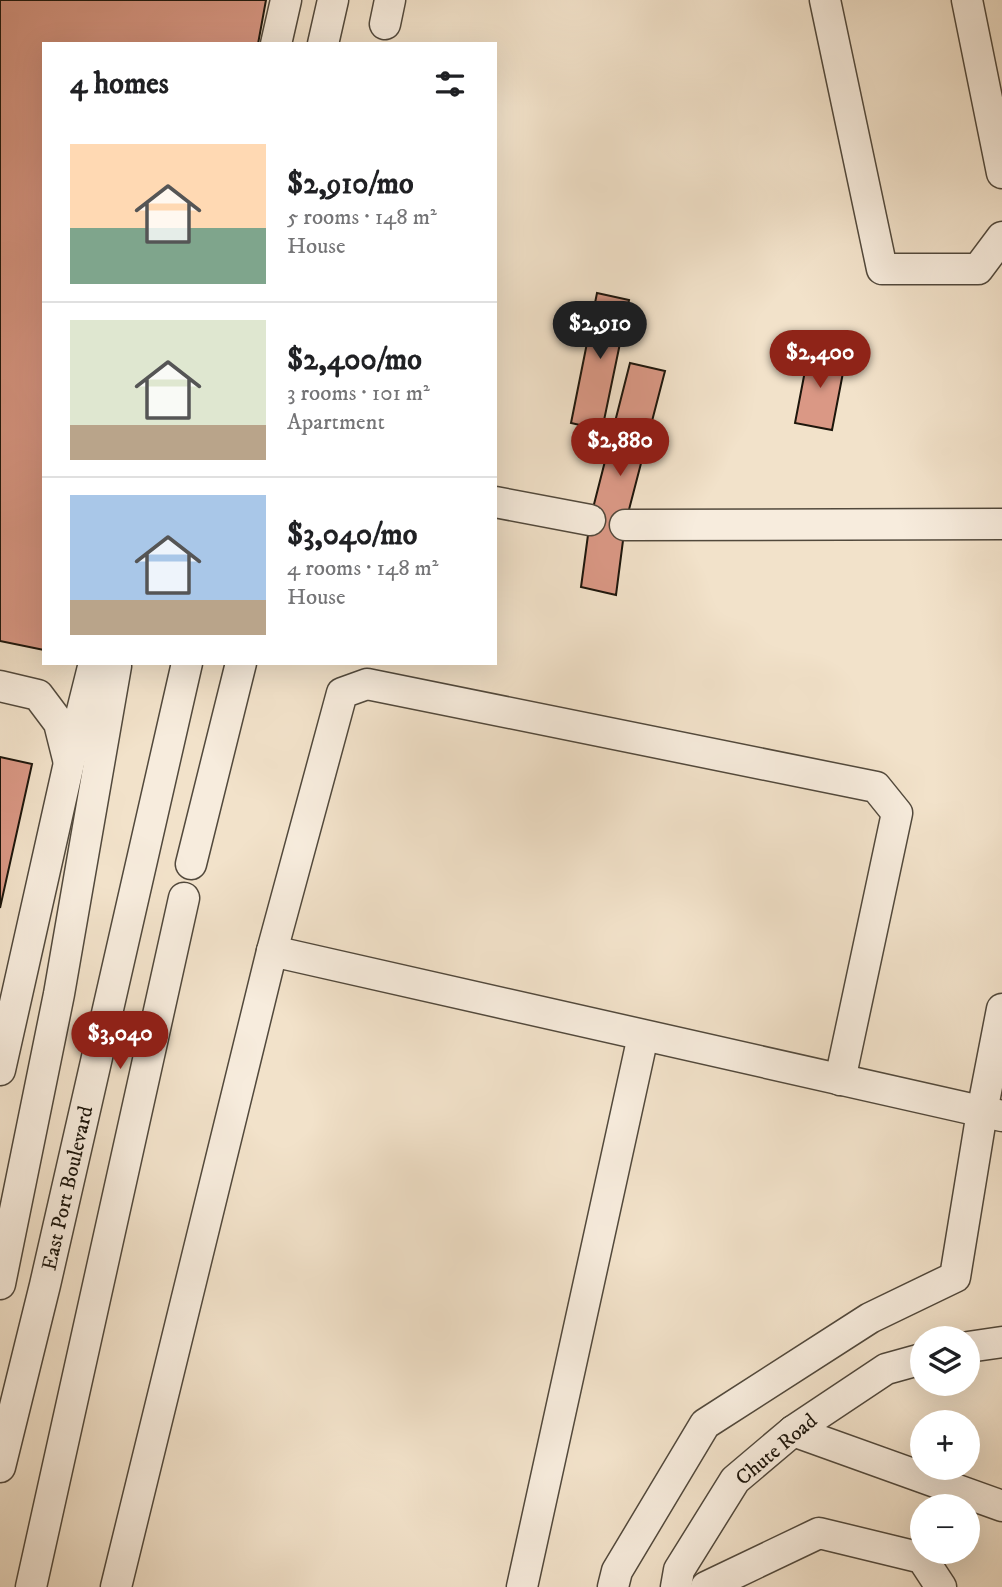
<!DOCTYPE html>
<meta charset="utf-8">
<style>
:root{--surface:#fff;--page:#f2f2f2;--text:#202124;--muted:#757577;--line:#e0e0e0;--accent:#8f2418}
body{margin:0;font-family:"IM FELL DW Pica",serif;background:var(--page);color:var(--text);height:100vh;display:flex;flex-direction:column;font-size:26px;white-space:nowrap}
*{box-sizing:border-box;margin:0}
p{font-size:23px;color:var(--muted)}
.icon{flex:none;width:38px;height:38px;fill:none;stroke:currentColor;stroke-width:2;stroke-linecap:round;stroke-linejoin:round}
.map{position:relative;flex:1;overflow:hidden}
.panel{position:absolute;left:42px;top:42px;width:455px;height:623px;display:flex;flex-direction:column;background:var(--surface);border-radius:0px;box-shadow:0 7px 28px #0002}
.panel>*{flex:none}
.tools{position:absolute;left:910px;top:1326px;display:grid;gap:14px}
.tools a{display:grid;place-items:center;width:70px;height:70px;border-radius:50%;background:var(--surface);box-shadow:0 7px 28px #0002;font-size:35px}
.price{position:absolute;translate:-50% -60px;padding:0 16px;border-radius:24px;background:var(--accent);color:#fff;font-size:23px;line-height:46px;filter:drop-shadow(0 2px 4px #0008)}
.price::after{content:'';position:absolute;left:50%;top:42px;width:21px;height:16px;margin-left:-10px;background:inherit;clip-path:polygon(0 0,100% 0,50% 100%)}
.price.current{background:#222;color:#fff}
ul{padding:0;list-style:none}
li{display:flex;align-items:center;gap:21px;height:175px;padding:0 28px}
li+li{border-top:2px solid var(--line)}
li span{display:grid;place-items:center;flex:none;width:196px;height:140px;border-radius:0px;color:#555}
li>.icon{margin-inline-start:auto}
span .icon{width:84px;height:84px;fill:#fffc;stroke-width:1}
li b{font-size:30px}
h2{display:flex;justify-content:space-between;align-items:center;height:84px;padding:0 28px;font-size:30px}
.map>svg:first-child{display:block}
.building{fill:#da9885;stroke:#1d160c;stroke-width:2}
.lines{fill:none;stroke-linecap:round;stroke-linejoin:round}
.minor-casing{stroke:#52493c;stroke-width:33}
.minor{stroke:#f7ecdd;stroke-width:30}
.labels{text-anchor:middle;stroke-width:5;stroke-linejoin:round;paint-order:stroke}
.street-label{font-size:21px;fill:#1d160c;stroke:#f7ecdd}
</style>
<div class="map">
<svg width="1002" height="1587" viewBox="0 0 1002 1587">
<rect width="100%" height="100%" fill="#f2e2ca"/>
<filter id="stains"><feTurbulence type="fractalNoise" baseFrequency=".00286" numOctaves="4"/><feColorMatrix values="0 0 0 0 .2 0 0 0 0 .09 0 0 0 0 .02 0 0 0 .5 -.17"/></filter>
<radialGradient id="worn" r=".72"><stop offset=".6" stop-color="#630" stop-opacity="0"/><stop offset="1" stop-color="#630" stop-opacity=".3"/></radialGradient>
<g class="building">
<polygon points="0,0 266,0 258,44 44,44 44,650 0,641"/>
<polygon points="597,293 629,300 602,430 571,423"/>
<polygon points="809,350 846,357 832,430 795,423"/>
<polygon points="630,363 665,371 625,525 616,595 581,587 590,520"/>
<polygon points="0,757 32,764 0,908"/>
</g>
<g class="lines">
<g class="minor-casing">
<g id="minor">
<polyline points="825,0 882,269 978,269 1002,237"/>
<polyline points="967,0 1002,173"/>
<polyline points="385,24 390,0"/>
<polyline points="276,44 286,0"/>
<polyline points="323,44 333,0"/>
<polyline points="495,502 590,520"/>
<polyline points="625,525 1002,524"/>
<polyline points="0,686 38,695 59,723 68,759"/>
<polyline points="191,864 241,663"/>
<polyline points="272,951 342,693 367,684 876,787 897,813 840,1080"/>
<polyline points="0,1070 69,763 94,663"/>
<polyline points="0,1284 59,994 116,666"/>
<polyline points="968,1347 1002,1342"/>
<polyline points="793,1431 1002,1506"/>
<polyline points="0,1467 45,1285 187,663"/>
<polyline points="31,1587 184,898"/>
<polyline points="116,1587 272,951 1002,1116"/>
<polyline points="522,1587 643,1036"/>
<polyline points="613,1587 617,1571 705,1424 870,1318 955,1277 982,1112 1002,1009"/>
<polyline points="676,1587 679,1570 735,1480 793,1431 886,1369 922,1359"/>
<polyline points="706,1587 819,1533 922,1558 941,1587"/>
</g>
</g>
<use href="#minor" class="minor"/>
</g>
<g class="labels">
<g class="street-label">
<text transform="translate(67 1188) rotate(-77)" y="7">East Port Boulevard</text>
<text transform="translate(776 1449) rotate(-40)" y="7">Chute Road</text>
</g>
</g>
<rect width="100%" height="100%" filter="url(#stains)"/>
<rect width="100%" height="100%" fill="url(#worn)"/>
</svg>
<div class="tools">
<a><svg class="icon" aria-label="layers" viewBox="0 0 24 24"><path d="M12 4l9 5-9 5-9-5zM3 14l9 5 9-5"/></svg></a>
<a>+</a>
<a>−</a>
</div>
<b class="price current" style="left:600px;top:361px">$2,910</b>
<b class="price" style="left:820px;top:390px">$2,400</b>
<b class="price" style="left:620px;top:478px">$2,880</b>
<b class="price" style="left:120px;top:1071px">$3,040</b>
<section class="panel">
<h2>4 homes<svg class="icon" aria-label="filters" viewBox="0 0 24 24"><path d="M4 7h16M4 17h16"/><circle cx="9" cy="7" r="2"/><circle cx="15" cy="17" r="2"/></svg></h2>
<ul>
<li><span style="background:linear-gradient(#ffd9b3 60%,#7fa58c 0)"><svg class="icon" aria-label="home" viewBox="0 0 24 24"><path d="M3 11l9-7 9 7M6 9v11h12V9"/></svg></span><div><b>$2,910/mo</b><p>5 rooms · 148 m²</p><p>House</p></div></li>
<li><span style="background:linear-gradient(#dfe7d0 75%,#b9a48a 0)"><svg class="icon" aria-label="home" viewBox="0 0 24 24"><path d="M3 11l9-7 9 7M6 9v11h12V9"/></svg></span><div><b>$2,400/mo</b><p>3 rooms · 101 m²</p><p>Apartment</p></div></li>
<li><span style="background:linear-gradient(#a9c7e8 75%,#b9a48a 0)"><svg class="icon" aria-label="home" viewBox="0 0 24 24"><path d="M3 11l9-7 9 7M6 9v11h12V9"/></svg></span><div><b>$3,040/mo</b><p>4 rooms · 148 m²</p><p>House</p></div></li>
</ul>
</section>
</div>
